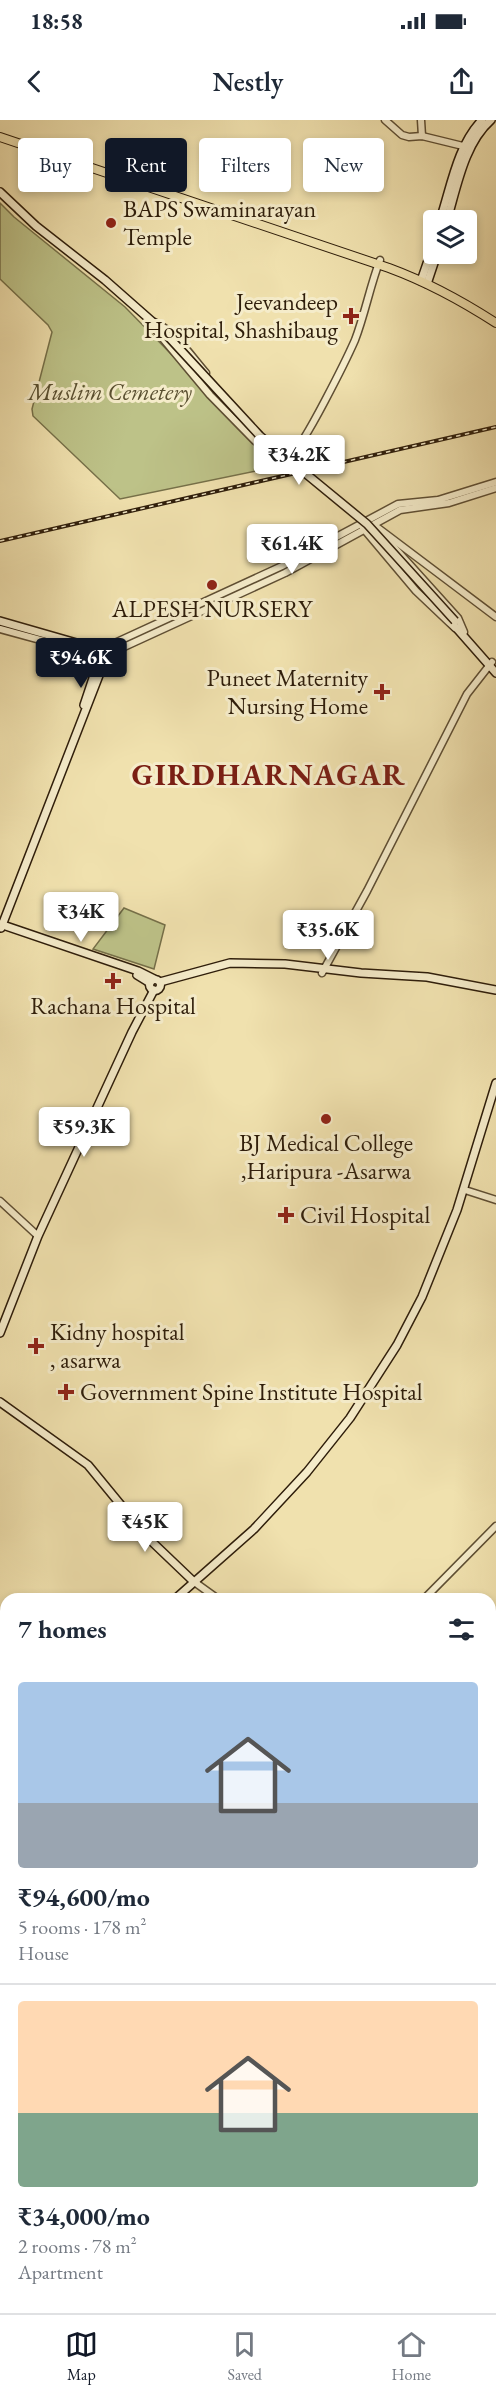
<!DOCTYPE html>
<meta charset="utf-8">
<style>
:root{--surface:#fff;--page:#f6f6f7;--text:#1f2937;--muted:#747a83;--line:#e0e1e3;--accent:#111827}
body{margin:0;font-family:"EB Garamond",serif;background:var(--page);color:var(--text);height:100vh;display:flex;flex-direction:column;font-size:22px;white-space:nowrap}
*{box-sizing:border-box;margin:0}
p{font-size:20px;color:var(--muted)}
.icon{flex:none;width:33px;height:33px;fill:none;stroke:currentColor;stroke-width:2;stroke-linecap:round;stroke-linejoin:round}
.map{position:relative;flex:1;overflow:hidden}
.panel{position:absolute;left:0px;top:1473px;width:496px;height:720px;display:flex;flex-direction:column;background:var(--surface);border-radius:18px 18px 0 0;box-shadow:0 3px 9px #0003}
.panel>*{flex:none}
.guide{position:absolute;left:18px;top:18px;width:460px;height:54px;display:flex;gap:12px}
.controls{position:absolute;left:423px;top:90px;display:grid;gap:12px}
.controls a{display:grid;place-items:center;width:54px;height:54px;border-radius:6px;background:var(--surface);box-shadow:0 3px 9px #0003;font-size:30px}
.price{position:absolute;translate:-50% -51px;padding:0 14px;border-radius:6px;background:#fff;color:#222;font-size:20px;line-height:39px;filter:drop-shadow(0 2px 3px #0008)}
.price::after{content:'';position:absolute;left:50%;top:36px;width:18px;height:14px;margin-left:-9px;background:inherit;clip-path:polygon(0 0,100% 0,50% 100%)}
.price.current{background:var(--accent);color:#fff}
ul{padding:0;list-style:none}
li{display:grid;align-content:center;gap:12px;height:318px;padding:0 18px}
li+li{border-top:2px solid var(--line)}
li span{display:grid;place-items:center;height:186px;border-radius:6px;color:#555}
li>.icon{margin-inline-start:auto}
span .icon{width:108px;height:108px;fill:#fffc;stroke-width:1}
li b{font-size:26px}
h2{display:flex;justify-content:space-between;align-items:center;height:72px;padding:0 18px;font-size:26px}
.tag{padding:0 21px;border-radius:6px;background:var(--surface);box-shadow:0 3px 9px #0003;font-size:21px;line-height:54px}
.tag.current{background:var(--accent);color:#fff}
.status{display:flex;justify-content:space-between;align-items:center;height:42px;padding:0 30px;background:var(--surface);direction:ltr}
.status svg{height:16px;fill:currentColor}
header{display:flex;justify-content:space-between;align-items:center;height:78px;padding:0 18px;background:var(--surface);font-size:27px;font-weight:600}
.tab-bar{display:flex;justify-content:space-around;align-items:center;height:84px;border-top:2px solid var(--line);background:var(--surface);font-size:16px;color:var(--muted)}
.tab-bar a{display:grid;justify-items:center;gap:3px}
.tab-bar .current{color:var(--accent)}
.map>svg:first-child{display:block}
.green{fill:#bdc288;stroke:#767049;stroke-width:1.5}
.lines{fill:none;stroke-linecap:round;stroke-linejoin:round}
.tertiary-casing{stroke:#5e4e33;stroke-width:9}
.secondary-casing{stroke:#2e1d0a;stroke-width:10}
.primary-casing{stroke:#2e1d0a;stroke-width:10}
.tertiary{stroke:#f5ecca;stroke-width:6}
.secondary{stroke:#f5ecca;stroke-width:7}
.primary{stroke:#f0e1ae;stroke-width:8}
.rail-casing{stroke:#2e1d0a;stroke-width:4}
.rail{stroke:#f5ecca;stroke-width:1.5;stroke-dasharray:4.5;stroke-linecap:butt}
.secondary-bridge-casing{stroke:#2e1d0a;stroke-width:10;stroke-linecap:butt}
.secondary-bridge{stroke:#f5ecca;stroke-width:7}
.poi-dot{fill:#8f2418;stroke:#f5ecca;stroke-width:2}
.labels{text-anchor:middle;stroke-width:6;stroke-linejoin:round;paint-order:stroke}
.poi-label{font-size:24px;fill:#2e1d0a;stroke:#f5ecca;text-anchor:start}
.park-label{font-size:24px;font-style:italic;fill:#594f30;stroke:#f5ecca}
.district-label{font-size:30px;font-weight:bold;letter-spacing:1.5px;fill:#7a1f14;stroke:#f5ecca}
</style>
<div class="status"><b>18:58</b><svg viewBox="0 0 49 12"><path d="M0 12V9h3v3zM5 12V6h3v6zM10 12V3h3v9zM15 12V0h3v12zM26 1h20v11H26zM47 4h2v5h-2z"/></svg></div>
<header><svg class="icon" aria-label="back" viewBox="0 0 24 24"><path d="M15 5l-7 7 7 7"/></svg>Nestly<svg class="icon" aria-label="share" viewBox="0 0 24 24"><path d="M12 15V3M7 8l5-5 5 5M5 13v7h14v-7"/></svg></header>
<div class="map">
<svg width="496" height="2193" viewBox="0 0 496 2193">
<rect width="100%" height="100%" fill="#f0e1ae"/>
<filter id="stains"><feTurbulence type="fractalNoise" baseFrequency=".00333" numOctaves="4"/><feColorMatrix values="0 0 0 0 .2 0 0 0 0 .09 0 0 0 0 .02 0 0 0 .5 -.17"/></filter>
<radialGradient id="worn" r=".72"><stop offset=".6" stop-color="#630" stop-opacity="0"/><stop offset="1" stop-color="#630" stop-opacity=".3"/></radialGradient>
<g class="green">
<polygon points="0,83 14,97 125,187 277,342 285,345 120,379 33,296 32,289 52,212 48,205 0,159"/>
<polygon points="124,788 165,805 154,849 93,829"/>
</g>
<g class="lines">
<g class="tertiary-casing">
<g id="tertiary">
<polyline points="385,0 402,15 409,17 422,16 467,27"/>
<polyline points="421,0 422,16"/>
<path d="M154,202C175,211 191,236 206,253"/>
<polyline points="150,203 210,275 255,321 279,340 288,338"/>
<path d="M280,329C284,332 287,335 292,333C303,328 348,236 355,220C365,194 370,166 380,140"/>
<polyline points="363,408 416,471 455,508"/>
<polyline points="378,408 496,497"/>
<polyline points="384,416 458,498 464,512"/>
<polyline points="0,509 77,530 84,525"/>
<polyline points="106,527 282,446 398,384 438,380 496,362"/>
<polyline points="111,533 285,453 400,390 449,383 496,368"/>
<polyline points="322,853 367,771 467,574 492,542"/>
<polyline points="465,1070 496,1080"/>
<polyline points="0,1081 38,1116"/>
<polyline points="193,1461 218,1479"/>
<polyline points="424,1479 496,1406"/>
<polyline points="0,1604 6,1602"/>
<polyline points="0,1905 4,1919"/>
<polyline points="0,1916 6,1937"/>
<polyline points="73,2187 75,2193"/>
<polyline points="258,2187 260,2193"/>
<polyline points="264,2187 267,2193"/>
</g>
</g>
<g class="secondary-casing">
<g id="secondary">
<polyline points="0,72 36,106 105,160 164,212"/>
<path d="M440,100C451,67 457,26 482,0"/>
<path d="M447,100C457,67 464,24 491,0"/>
<polyline points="421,161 434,123"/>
<polyline points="427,164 437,134"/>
<polyline points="0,501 87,526 101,528"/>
<polyline points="452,503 496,553"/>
<circle cx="105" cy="533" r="6"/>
<polyline points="84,585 100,537"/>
<polyline points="0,804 138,851 154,859"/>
<polyline points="1,808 105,540"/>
<polyline points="137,855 150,863"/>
<circle cx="155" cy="865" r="5.5"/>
<polyline points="160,862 230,843 285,844 361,853 427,857 496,870"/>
<polyline points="0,1213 38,1116 132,912 154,870"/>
<polyline points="0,1282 88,1345 148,1418 193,1461"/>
<polyline points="175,1479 254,1409 307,1352 350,1298 397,1225 422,1177 457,1090 496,963"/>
<polyline points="490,2063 496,2066"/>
<polyline points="490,2172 496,2165"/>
<polyline points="469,2193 474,2187"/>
</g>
</g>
<g class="primary-casing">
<path id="primary" d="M0,17L389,148C427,162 462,181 496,203"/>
</g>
<use href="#tertiary" class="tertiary"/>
<use href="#secondary" class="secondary"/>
<use href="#primary" class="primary"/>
<g class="rail-casing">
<polyline id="rail" points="0,421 496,307"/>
</g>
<use href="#rail" class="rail"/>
<g class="secondary-bridge-casing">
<polyline id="secondary-bridge" points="164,212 260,316 367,404 455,501"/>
</g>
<use href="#secondary-bridge" class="secondary-bridge"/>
</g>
<g class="poi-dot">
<circle cx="111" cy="103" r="6"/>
<path d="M348 187h6v6h6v6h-6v6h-6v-6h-6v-6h6z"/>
<circle cx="212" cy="465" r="6"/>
<path d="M379 563h6v6h6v6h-6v6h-6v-6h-6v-6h6z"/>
<path d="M110 852h6v6h6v6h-6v6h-6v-6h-6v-6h6z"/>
<circle cx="326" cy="999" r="6"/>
<path d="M283 1086h6v6h6v6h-6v6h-6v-6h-6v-6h6z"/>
<path d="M33 1217h6v6h6v6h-6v6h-6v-6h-6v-6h6z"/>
<path d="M63 1263h6v6h6v6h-6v6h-6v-6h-6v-6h6z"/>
</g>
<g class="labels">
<g class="poi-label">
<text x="123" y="97">BAPS Swaminarayan<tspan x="123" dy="28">Temple</tspan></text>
<text x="338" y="190" text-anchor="end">Jeevandeep<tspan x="338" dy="28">Hospital, Shashibaug</tspan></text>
<text x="212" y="497" text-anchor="middle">ALPESH NURSERY</text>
<text x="368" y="566" text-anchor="end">Puneet Maternity<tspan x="368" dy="28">Nursing Home</tspan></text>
<text x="113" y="894" text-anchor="middle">Rachana Hospital</text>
<text x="326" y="1031" text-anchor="middle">BJ Medical College<tspan x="326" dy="28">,Haripura -Asarwa</tspan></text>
<text x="300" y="1103">Civil Hospital</text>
<text x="50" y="1220">Kidny hospital<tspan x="50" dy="28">, asarwa</tspan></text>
<text x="80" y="1280">Government Spine Institute Hospital</text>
</g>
<g class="park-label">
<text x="110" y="280">Muslim Cemetery</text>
</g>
<g class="district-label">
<text x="269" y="665">GIRDHARNAGAR</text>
</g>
</g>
<rect width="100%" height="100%" filter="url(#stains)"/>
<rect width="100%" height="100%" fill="url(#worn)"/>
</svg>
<div class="controls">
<a><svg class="icon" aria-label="layers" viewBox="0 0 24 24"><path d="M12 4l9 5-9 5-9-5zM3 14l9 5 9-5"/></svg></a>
</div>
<b class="price" style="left:299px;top:366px">₹34.2K</b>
<b class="price" style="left:292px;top:455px">₹61.4K</b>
<b class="price current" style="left:81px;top:569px">₹94.6K</b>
<b class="price" style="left:81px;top:823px">₹34K</b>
<b class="price" style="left:328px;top:841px">₹35.6K</b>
<b class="price" style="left:84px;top:1038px">₹59.3K</b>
<b class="price" style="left:145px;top:1433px">₹45K</b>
<div class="guide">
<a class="tag">Buy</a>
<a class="tag current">Rent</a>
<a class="tag">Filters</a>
<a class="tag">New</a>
</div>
<section class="panel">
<h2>7 homes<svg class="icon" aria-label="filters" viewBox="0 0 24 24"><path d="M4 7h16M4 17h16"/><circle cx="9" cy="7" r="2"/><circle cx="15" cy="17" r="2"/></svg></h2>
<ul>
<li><span style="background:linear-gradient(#a9c7e8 65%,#9aa5b1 0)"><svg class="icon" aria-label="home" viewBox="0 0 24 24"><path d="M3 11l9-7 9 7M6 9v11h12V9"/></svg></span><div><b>₹94,600/mo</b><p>5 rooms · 178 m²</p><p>House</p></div></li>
<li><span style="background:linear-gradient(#ffd9b3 60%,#7fa58c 0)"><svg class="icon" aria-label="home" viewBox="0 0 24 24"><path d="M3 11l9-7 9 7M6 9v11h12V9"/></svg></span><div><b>₹34,000/mo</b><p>2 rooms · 78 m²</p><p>Apartment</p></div></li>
</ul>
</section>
</div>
<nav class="tab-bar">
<a class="current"><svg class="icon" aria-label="map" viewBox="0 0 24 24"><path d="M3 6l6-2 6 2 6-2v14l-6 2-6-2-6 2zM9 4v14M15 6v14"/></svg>Map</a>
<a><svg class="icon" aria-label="saved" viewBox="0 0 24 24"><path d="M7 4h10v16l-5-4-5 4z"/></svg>Saved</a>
<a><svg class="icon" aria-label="home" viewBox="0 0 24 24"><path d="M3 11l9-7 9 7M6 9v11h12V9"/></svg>Home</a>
</nav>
